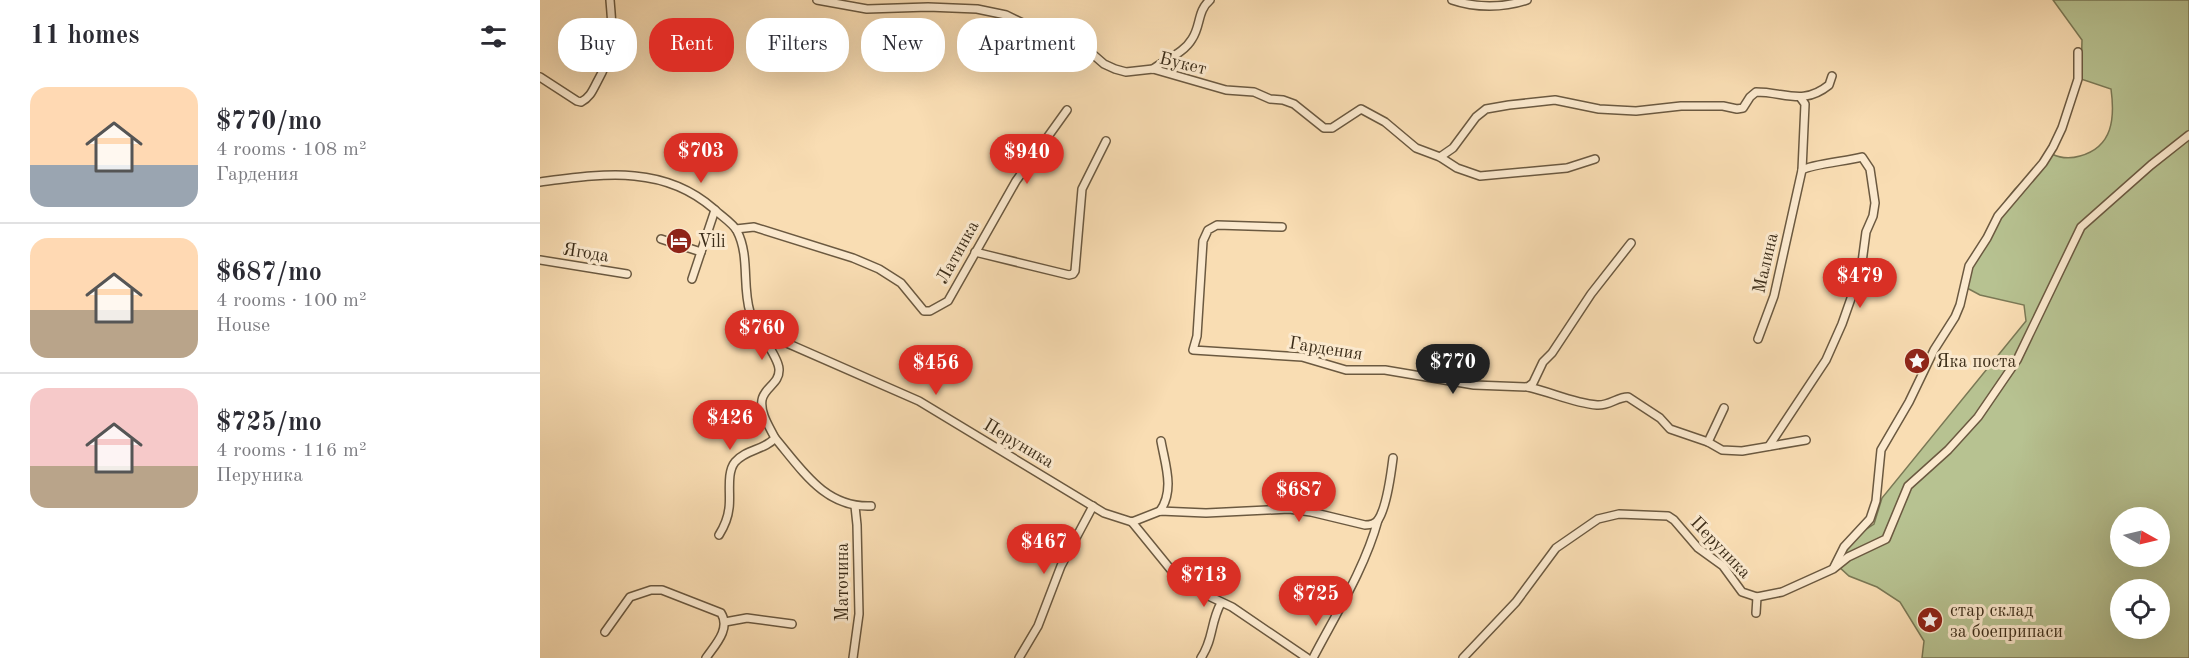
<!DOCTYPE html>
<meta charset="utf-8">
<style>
:root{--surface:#fff;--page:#f2f2f3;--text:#2b2b33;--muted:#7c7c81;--line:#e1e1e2;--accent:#d93025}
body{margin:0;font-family:"Old Standard TT",serif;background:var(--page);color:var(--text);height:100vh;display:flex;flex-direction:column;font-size:22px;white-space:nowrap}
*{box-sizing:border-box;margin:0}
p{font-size:20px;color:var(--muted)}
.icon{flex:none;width:33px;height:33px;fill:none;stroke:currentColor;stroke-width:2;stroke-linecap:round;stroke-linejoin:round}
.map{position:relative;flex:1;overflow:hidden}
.panel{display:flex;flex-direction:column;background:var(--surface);width:540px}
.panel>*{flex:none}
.banner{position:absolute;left:18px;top:18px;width:570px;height:54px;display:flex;gap:12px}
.needle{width:39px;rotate:98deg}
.tools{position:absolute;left:1570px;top:507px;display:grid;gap:12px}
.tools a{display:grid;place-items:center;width:60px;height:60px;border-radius:50%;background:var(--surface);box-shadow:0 6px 24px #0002;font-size:30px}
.price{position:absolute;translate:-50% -51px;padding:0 14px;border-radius:21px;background:var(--accent);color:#fff;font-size:20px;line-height:39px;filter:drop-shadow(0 2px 3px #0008)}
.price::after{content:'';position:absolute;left:50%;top:36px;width:18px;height:14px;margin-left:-9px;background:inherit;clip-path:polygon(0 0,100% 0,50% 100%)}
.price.selected{background:#222;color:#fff}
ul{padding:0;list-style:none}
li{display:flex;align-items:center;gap:18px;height:150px;padding:0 30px}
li+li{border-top:2px solid var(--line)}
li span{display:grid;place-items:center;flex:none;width:168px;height:120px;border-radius:18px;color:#555}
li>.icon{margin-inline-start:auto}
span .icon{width:72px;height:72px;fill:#fffc;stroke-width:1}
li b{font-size:26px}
h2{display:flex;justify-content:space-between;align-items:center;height:72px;padding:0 30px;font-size:26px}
.chip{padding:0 21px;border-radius:24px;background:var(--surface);box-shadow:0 6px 24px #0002;font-size:21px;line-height:54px}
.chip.selected{background:var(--accent);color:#fff}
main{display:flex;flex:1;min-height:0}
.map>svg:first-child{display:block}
.green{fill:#b7c291;stroke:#7a7855;stroke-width:1.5;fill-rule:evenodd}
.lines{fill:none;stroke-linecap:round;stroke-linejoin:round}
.minor-casing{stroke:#6b5940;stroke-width:10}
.minor{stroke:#fbe9ce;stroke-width:7}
.labels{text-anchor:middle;stroke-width:6;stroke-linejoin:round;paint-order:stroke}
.street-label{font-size:18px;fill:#3c2d19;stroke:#fbe9ce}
.poi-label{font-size:18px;fill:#3c2d19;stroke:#fbe9ce;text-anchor:start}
</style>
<main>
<section class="panel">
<h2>11 homes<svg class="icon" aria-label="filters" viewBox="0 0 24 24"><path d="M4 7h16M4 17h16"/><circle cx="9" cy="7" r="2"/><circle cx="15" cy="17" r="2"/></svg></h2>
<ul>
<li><span style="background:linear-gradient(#ffd9b3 65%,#9aa5b1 0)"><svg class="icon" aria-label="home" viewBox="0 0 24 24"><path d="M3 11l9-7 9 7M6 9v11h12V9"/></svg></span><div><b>$770/mo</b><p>4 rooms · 108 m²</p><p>Гардения</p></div></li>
<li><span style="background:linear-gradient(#ffd9b3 60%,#b9a48a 0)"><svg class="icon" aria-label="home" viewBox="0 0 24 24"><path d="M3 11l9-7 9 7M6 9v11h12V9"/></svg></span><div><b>$687/mo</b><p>4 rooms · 100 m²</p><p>House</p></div></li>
<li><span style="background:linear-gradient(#f6c9c9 65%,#b9a48a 0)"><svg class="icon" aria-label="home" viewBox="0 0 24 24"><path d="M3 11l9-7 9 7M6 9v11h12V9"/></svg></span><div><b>$725/mo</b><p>4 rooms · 116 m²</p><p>Перуника</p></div></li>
</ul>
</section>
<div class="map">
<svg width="1649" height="658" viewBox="0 0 1649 658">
<rect width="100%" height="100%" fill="#f9ddb3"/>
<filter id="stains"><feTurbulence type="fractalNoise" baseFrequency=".00333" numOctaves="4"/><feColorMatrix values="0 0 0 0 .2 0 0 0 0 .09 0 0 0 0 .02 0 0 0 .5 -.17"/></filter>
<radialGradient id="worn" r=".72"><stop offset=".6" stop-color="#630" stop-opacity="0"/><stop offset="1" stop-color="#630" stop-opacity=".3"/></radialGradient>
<path class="green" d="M1513,0H1649V658H1382L1384,641L1360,602L1337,587L1309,576L1297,565L1313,538L1334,524L1342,498L1486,321L1484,305L1440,295L1427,288C1432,254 1452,216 1475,189C1487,177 1500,166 1512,154C1522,159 1530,159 1540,156C1573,147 1575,118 1571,89L1541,79L1542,40ZM1581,518H1620V556H1581ZM1581,590H1620V628H1581Z"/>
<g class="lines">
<g class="minor-casing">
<g id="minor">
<polyline points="277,0 327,9 388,7 437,9 466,15 491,27 521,33 549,51 564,64 575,69 586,72 613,69 686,90 714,92 730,99 743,100 754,104 784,128 792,128 821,109 845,122 876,148 900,157 917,168 940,176 1027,168 1055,159"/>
<path d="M912,0C935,8 964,8 987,0"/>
<path d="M613,69C626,59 644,53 652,39C661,26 657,11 670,0"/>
<path d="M0,77L37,101L41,102C49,98 52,92 56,84C76,48 73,39 70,0"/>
<polyline points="1260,97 1265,104 1262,170"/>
<path d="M900,157L913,148L936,117L946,109L969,105L1015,100L1059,109L1096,111L1141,106H1183L1197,109L1203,108L1210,97L1216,92C1245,92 1263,106 1289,85L1292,76"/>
<path d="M0,182C62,174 123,164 174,209C181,216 193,223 197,231C210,256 202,286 210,312C215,329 238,355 239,369C240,384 224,387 222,400C220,413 229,426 235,438C225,450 206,449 195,462C186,473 191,495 189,508C188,518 184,527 179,535"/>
<polyline points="742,227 677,225 668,230 663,241 657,336 653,350 762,357 806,370 845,370 934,385 988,387 993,383 1003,362 1012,353 1051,294 1091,243"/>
<polyline points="196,229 214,227 313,258 339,269 361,283 384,311 390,311 408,301 476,181 527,110"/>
<polyline points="121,239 161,252"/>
<polyline points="435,252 529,275 533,274 535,271 542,189 566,141"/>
<polyline points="0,260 87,274"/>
<polyline points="152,279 175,210"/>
<path d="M217,330L379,401L564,513L592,522L620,511L666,513L749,509L771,512L825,525C830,525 835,524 838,520C847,507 851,474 853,458"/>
<path d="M1218,339L1234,296L1262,170C1272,164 1308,161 1322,157L1330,169L1335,203L1333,216L1326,232L1321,270L1302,324L1286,360L1229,446"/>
<path d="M988,387C1011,392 1033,403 1057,405C1069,406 1077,397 1088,397L1120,418L1130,429L1168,442L1182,450L1202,451L1266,440"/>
<path d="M235,438C262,470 285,508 331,506"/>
<polyline points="1168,442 1184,408"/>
<path d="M620,511C635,490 625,464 621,441"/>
<polyline points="592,522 636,576 656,590 692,607 767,658"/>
<polyline points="1294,567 1304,547 1330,519 1336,501 1341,450 1369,402 1394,350 1415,317 1420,305 1429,266 1447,238 1458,216 1503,163 1513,147 1522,128 1538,79 1538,52"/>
<polyline points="1216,613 1217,597"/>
<polyline points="185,622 207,618 252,624"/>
<path d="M65,632L90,597L111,590H122L181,613C191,629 175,645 166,658"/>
<polyline points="313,658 319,614 317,525 315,506"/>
<polyline points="479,658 498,626 521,566 553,506"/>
<path d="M661,658C674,638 670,623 681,603"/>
<path d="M773,658C796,614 825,568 838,520"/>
<polyline points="923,658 976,602 1016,548 1058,519 1079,514 1128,516 1134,520 1158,548 1183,566 1202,592 1217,597 1242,592 1293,569 1308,557 1346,539 1368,486 1408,450 1438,417 1477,360 1541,227 1611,165 1649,135"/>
</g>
</g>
<use href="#minor" class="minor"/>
</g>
<defs>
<g id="hotel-disc" transform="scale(1.35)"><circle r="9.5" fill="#8f2418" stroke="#fbe9ce"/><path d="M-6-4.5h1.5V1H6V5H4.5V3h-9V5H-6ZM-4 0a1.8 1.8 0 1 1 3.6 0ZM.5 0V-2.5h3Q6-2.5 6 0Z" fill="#fff"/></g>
<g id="sight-disc" transform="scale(1.35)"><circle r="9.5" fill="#8f2418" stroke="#fbe9ce"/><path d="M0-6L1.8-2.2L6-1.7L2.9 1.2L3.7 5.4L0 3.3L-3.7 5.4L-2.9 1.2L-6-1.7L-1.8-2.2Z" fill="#fff"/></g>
</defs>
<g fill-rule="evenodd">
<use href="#hotel-disc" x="139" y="241"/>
<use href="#sight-disc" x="1377" y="361"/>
<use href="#sight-disc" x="1390" y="620"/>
</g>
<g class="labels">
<g class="street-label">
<text transform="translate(643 63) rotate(14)" y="6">Букет</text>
<text transform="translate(46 252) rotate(9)" y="6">Ягода</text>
<text transform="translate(417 252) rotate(-61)" y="6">Латинка</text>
<text transform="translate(1225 263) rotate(-77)" y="6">Малина</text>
<text transform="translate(786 348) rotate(9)" y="6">Гардения</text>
<text transform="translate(479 443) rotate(31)" y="6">Перуника</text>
<text transform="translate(1181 547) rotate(46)" y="6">Перуника</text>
<text transform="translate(302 582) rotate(-90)" y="6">Маточина</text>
</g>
<g class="poi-label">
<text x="158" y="247">Vili</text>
<text x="1396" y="367">Яка поста</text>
<text x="1410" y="616">стар склад<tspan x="1410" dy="21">за боеприпаси</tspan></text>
</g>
</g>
<rect width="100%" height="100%" filter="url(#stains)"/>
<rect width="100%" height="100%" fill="url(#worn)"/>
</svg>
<div class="tools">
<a><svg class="needle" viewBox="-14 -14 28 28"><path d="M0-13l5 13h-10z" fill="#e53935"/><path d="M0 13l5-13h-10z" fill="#7c7c81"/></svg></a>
<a><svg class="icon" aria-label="locate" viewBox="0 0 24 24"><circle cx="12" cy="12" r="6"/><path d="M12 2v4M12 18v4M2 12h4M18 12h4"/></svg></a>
</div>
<b class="price" style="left:161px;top:184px">$703</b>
<b class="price" style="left:487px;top:185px">$940</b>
<b class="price" style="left:1320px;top:309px">$479</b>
<b class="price" style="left:222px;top:361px">$760</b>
<b class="price selected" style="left:913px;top:395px">$770</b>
<b class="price" style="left:396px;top:396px">$456</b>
<b class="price" style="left:190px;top:451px">$426</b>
<b class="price" style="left:759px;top:523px">$687</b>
<b class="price" style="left:504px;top:575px">$467</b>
<b class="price" style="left:664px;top:608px">$713</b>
<b class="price" style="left:776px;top:627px">$725</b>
<div class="banner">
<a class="chip">Buy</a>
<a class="chip selected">Rent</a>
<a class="chip">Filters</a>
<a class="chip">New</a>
<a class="chip">Apartment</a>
</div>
</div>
</main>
